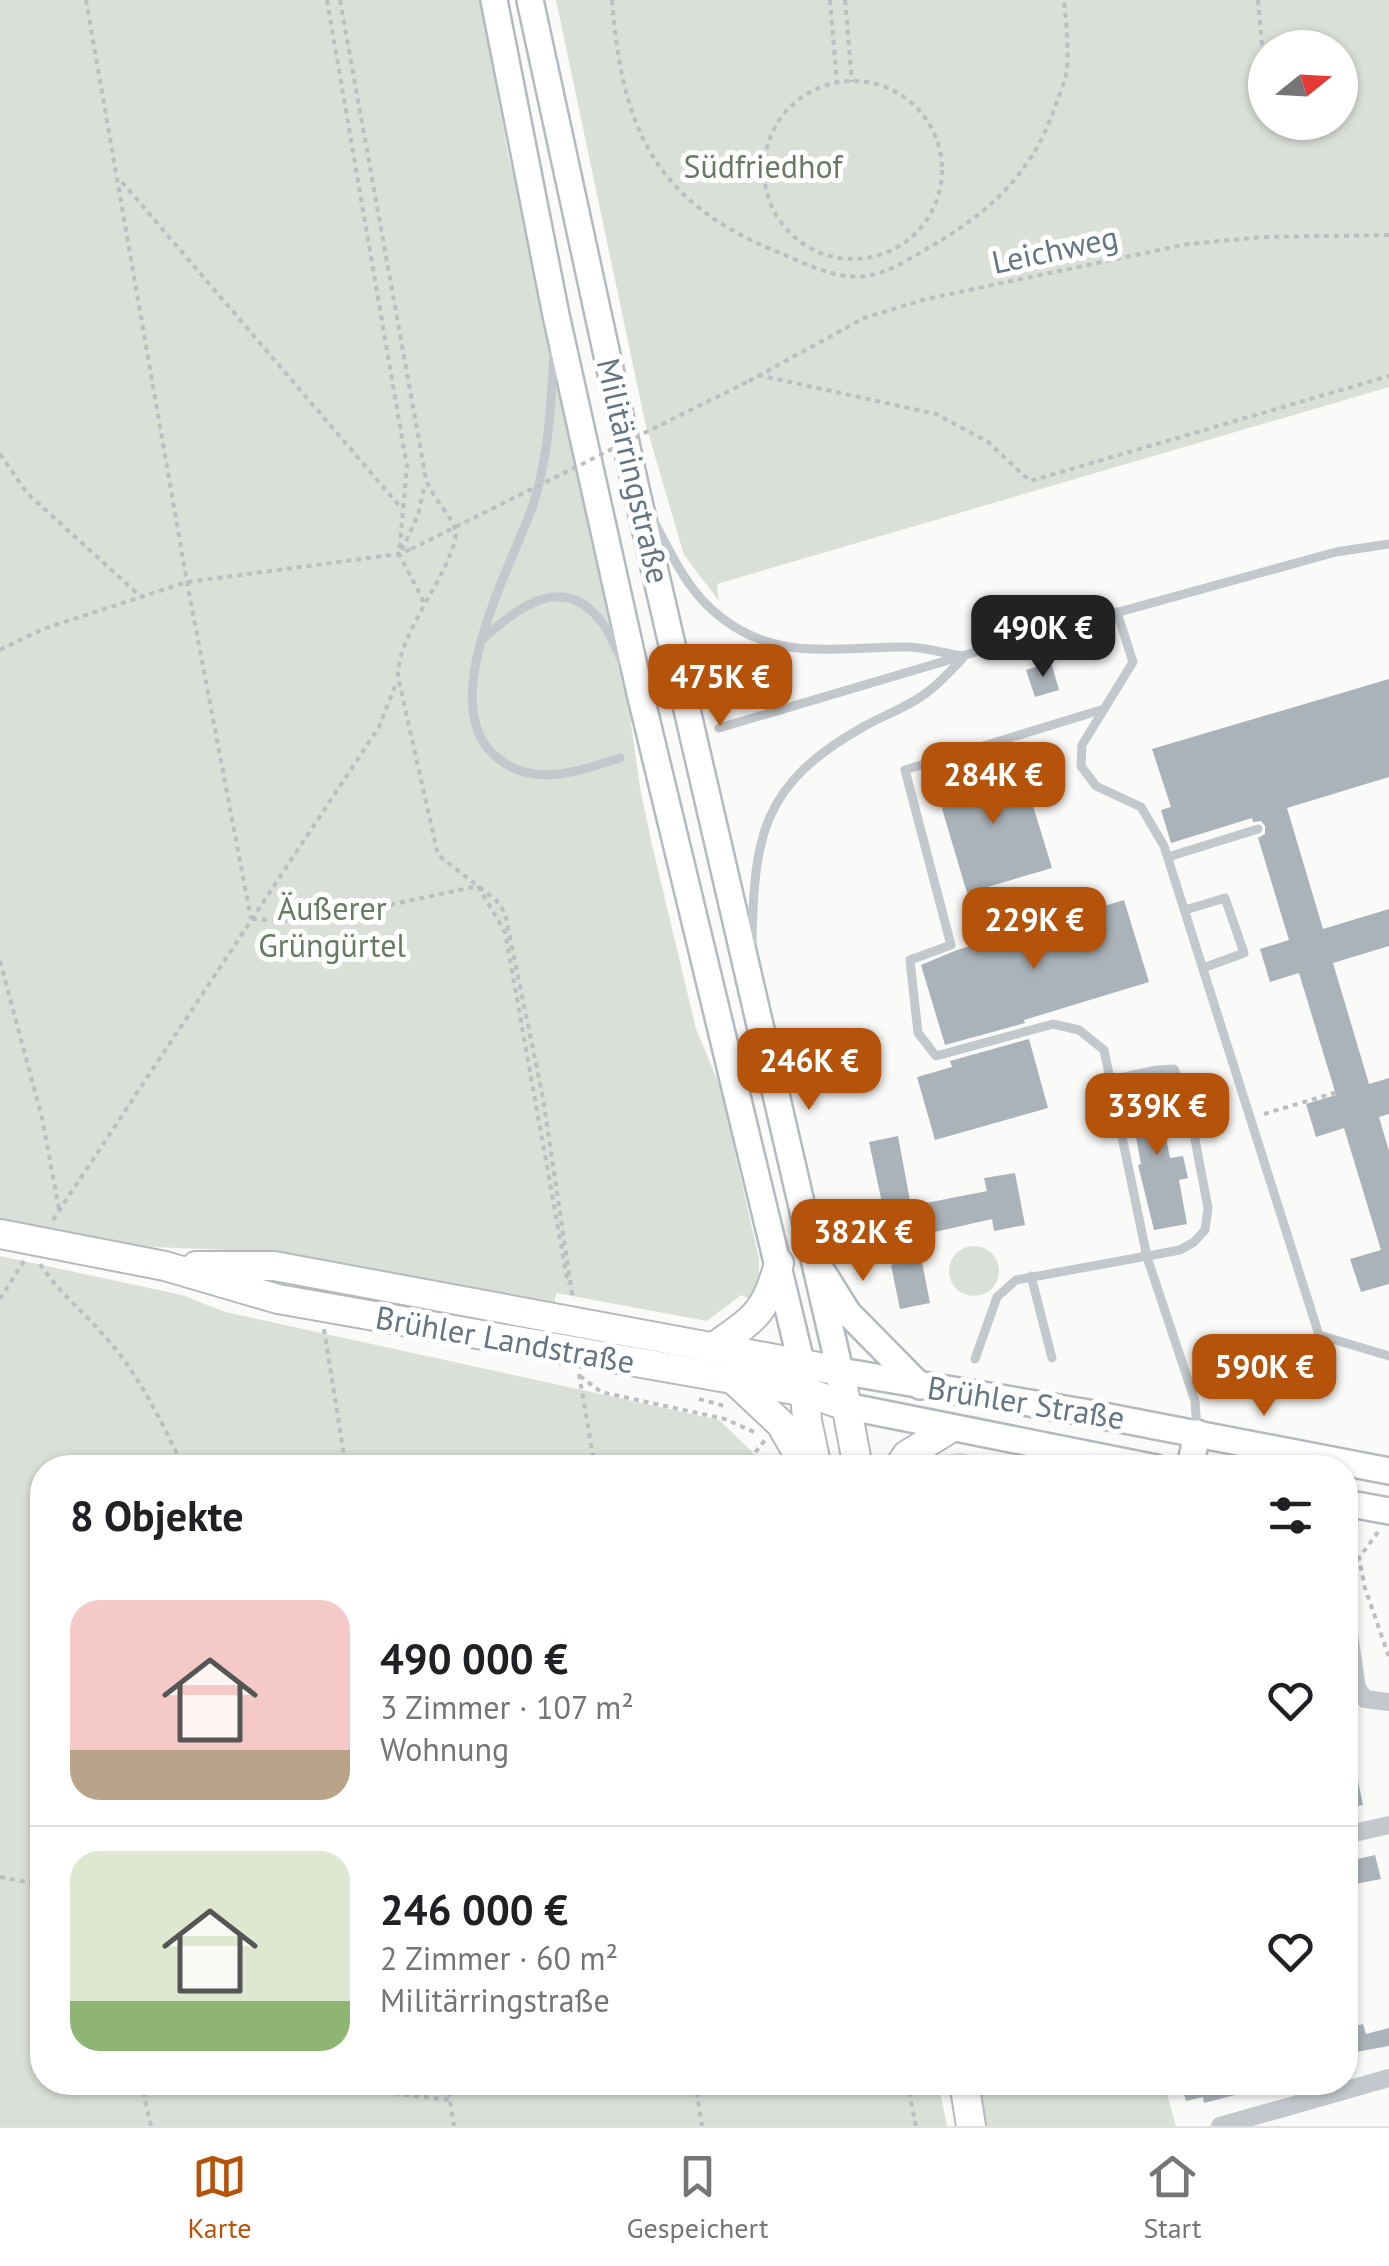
<!DOCTYPE html>
<html lang="de">
<meta charset="utf-8">
<style>
:root{--surface:#fff;--page:#f6f6f6;--text:#202124;--muted:#757577;--line:#e0e0e0;--accent:#b45309}
body{margin:0;font-family:"PT Sans",sans-serif;background:var(--page);color:var(--text);height:100vh;display:flex;flex-direction:column;font-size:38px;white-space:nowrap}
*{box-sizing:border-box;margin:0}
p{font-size:32px;color:var(--muted)}
.icon{flex:none;width:55px;height:55px;fill:none;stroke:currentColor;stroke-width:2;stroke-linecap:round;stroke-linejoin:round}
.map{position:relative;flex:1;overflow:hidden}
.side{position:absolute;left:30px;top:1455px;width:1328px;height:640px;display:flex;flex-direction:column;background:var(--surface);border-radius:40px;box-shadow:0 2px 8px #0004}
.side>*{flex:none}
.needle{width:65px;rotate:72deg}
.fabs{position:absolute;left:1248px;top:30px;display:grid;gap:20px}
.fabs a{display:grid;place-items:center;width:110px;height:110px;border-radius:50%;background:var(--surface);box-shadow:0 2px 8px #0004;font-size:50px}
.price{position:absolute;translate:-50% -85px;padding:0 22px;border-radius:20px;background:var(--accent);color:#fff;font-size:32px;line-height:65px;filter:drop-shadow(0 2px 5px #0008)}
.price::after{content:'';position:absolute;left:50%;top:60px;width:30px;height:22px;margin-left:-15px;background:inherit;clip-path:polygon(0 0,100% 0,50% 100%)}
.price.selected{background:#222;color:#fff}
ul{padding:0;list-style:none}
li{display:flex;align-items:center;gap:30px;height:250px;padding:0 40px}
li+li{border-top:2px solid var(--line)}
li span{display:grid;place-items:center;flex:none;width:280px;height:200px;border-radius:30px;color:#555}
li>.icon{margin-inline-start:auto}
span .icon{width:120px;height:120px;fill:#fffc;stroke-width:1}
li b{font-size:42px}
h2{display:flex;justify-content:space-between;align-items:center;height:120px;padding:0 40px;font-size:42px}
.tabs{display:flex;justify-content:space-around;align-items:center;height:140px;border-top:2px solid var(--line);background:var(--surface);font-size:28px;color:var(--muted)}
.tabs a{display:grid;justify-items:center;gap:5px}
.tabs .selected{color:var(--accent)}
.map>svg:first-child{display:block}
.green{fill:#dadfd7;fill-rule:evenodd}
.building{fill:#aab3b9}
.lines{fill:none;stroke-linecap:round;stroke-linejoin:round}
.secondary-casing{stroke:#b3babf;stroke-width:30}
.primary-casing{stroke:#b5babe;stroke-width:32}
.path{stroke:#bbbfc2;stroke-width:4;stroke-dasharray:5 5;stroke-linecap:butt}
.lane{stroke:#c3c8cc;stroke-width:9}
.street{stroke:#c3c8cc;stroke-width:18}
.secondary{stroke:#fff;stroke-width:25}
.primary{stroke:#fff;stroke-width:28}
.path-bridge{stroke:#bbbfc2;stroke-width:4;stroke-dasharray:5 5;stroke-linecap:butt}
.labels{text-anchor:middle;stroke-width:10;stroke-linejoin:round;paint-order:stroke}
.park-label{font-size:32px;fill:#687a64;stroke:#fff}
.street-label{font-size:32px;fill:#657683;stroke:#fff}
</style>
<div class="map">
<svg width="1389" height="2126" viewBox="0 0 1389 2126">
<rect width="100%" height="100%" fill="#fafaf8"/>
<g class="green">
<polygon points="0,0 480,0 508,153 619,637 640,788 652,845 696,1029 720,1086 759,1259 759,1282 753,1301 741,1295 707,1321 556,1293 554,1306 249,1251 130,1246 0,1221"/>
<path d="M556,0H1389V387L717,584L719,601L684,555L645,422ZM1265,48H1340V122H1265Z"/>
<circle cx="974" cy="1271" r="25"/>
<polygon points="0,1256 182,1295 225,1312 719,1420 768,1467 42,1468 42,2082 938,2082 947,2126 0,2126"/>
<polygon points="960,1453 1038,1467 921,1467 944,1455"/>
<polygon points="979,2083 1164,2083 1176,2126 986,2126"/>
</g>
<g class="building">
<polygon points="1051,662 1059,690 1035,697 1026,670"/>
<polygon points="1389,679 1389,777 1287,808 1323,929 1389,909 1389,946 1333,963 1369,1084 1389,1078 1389,1114 1379,1117 1389,1151 1389,1284 1361,1292 1350,1259 1381,1250 1344,1128 1316,1137 1306,1104 1336,1095 1299,973 1270,982 1260,949 1289,940 1258,838 1265,834 1265,826 1261,821 1253,822 1252,818 1171,843 1161,810 1171,807 1152,749"/>
<polygon points="1019,760 1052,868 967,893 935,785"/>
<polygon points="1124,900 1149,982 1024,1020 1025,1023 945,1045 921,965 957,950"/>
<polygon points="1029,1039 1048,1108 935,1140 917,1077 952,1067 950,1061"/>
<polygon points="1154,1079 1170,1158 1183,1156 1188,1178 1179,1180 1187,1224 1154,1230 1138,1165 1141,1164 1126,1085"/>
<polygon points="898,1136 911,1206 987,1191 984,1178 1015,1173 1025,1225 994,1231 992,1219 917,1236 930,1303 900,1309 891,1265 895,1264 869,1142"/>
<polygon points="1358,1781 1363,1805 1345,1809 1345,1784"/>
<polygon points="1375,1855 1381,1879 1345,1886 1345,1862"/>
<polygon points="1363,2024 1366,2034 1389,2028 1389,2046 1345,2054 1345,2029"/>
<polygon points="1194,2082 1236,2082 1237,2087 1233,2088 1235,2095 1204,2103 1203,2097 1186,2101 1182,2086"/>
</g>
<g class="lines">
<g class="secondary-casing">
<g id="secondary">
<polyline points="494,0 556,315 640,693 802,1366"/>
<polyline points="530,0 636,489 840,1371 1083,1412 1389,1471"/>
<polyline points="823,1273 848,1313 920,1386"/>
<polyline points="846,1406 1156,1468"/>
<polyline points="1190,1468 1197,1433"/>
<polyline points="1345,1503 1389,1511"/>
</g>
</g>
<g class="primary-casing">
<g id="primary">
<polyline points="0,1234 165,1266 278,1299 806,1392 846,1406"/>
<polyline points="196,1266 274,1266 840,1371 858,1468"/>
<path d="M714,1347C755,1318 766,1313 779,1263"/>
<polyline points="804,1377 807,1421 817,1468"/>
<polyline points="734,1380 781,1424 806,1468"/>
<polyline points="898,1468 907,1455 949,1429"/>
<polyline points="964,2082 971,2126"/>
</g>
</g>
<g class="path">
<polyline points="86,0 187,582 251,919"/>
<polyline points="327,0 407,467 399,554 422,598 423,608"/>
<path d="M340,0L426,479C432,498 454,518 456,533C456,540 452,549 450,555C436,591 397,641 398,677L438,855L496,900L505,913L543,1098L573,1300"/>
<path d="M612,0C622,129 654,202 780,253C807,264 836,280 867,276C891,272 914,256 935,244C994,209 1034,170 1056,104C1060,93 1066,80 1067,68C1069,46 1066,23 1064,0"/>
<polyline points="830,0 837,83"/>
<polyline points="845,0 852,82"/>
<polyline points="1258,0 1262,45"/>
<circle cx="853" cy="170" r="89"/>
<polyline points="122,182 402,509"/>
<polyline points="758,375 936,414 988,442 1030,481 1389,376"/>
<polyline points="749,381 864,318 926,299 1188,244 1263,237 1389,235"/>
<polyline points="0,454 27,493 140,596"/>
<polyline points="402,550 418,515 425,484"/>
<polyline points="0,650 43,629 187,582 399,554 411,549"/>
<polyline points="252,919 310,922 478,886 505,932 568,1284"/>
<polyline points="0,961 42,1118 59,1209"/>
<polyline points="1264,1114 1341,1091"/>
<polyline points="53,1220 379,727 397,681"/>
<path d="M40,1264C59,1293 85,1313 108,1340C141,1378 162,1423 184,1468"/>
<polyline points="0,1299 24,1261"/>
<polyline points="324,1329 346,1468"/>
<polyline points="579,1374 595,1468"/>
<polyline points="580,1376 601,1392 725,1419 754,1432"/>
<polyline points="699,1399 728,1407"/>
<polyline points="772,1457 775,1468"/>
<polyline points="743,1468 765,1440"/>
<polyline points="1378,1532 1359,1558 1365,1588 1389,1657"/>
<polyline points="0,1877 42,1885"/>
<polyline points="141,2082 151,2126"/>
<polyline points="392,2082 397,2094 450,2100"/>
<polyline points="447,2082 454,2126"/>
<polyline points="695,2082 702,2126"/>
<polyline points="907,2082 916,2126"/>
</g>
<g class="lane">
<path d="M554,353C551,404 549,456 533,505C512,565 438,696 491,752C528,790 576,772 620,758"/>
<path d="M653,520C669,549 683,581 706,604C768,666 833,646 909,647C927,648 945,653 962,656"/>
<polyline points="1117,612 1133,662 1082,745 1081,766 1096,786 1141,807 1164,846 1319,1335 1389,1356"/>
<path d="M484,638C519,606 565,571 603,624C612,637 617,653 625,666"/>
<polyline points="1104,709 905,770 951,945 910,960 918,1033 936,1056 1053,1024 1079,1030 1104,1050 1147,1257 1195,1401 1197,1430"/>
<polyline points="719,728 996,646 1336,552 1389,544"/>
<polyline points="1168,857 1258,829"/>
<polyline points="1185,910 1225,898 1244,953 1203,968"/>
<path d="M752,944C754,835 762,784 863,727C884,715 911,706 930,690C942,681 952,669 963,658"/>
<polyline points="1031,1276 1052,1358"/>
<polyline points="975,1359 997,1297 1016,1280 1180,1250 1194,1242 1205,1230 1208,1208 1187,1097 1174,1069 1157,1070 1110,1080"/>
</g>
<g class="street">
<polyline points="1345,1608 1357,1688 1365,1699 1389,1702"/>
<polyline points="1345,1835 1389,1825"/>
<polyline points="1220,2126 1389,2078"/>
</g>
<use href="#secondary" class="secondary"/>
<use href="#primary" class="primary"/>
<polyline class="path-bridge" points="411,549 749,381"/>
</g>
<g class="labels">
<g class="park-label">
<text x="763" y="178">Südfriedhof</text>
<text x="332" y="920">Äußerer<tspan x="332" dy="37">Grüngürtel</tspan></text>
</g>
<g class="street-label">
<text transform="translate(1055 250) rotate(-12)" y="11">Leichweg</text>
<text transform="translate(633 471) rotate(77)" y="11">Militärringstraße</text>
<text transform="translate(505 1340) rotate(10)" y="11">Brühler Landstraße</text>
<text transform="translate(1026 1403) rotate(9)" y="11">Brühler Straße</text>
</g>
</g>
</svg>
<div class="fabs">
<a><svg class="needle" viewBox="-14 -14 28 28"><path d="M0-13l5 13h-10z" fill="#e53935"/><path d="M0 13l5-13h-10z" fill="#757577"/></svg></a>
</div>
<b class="price selected" style="left:1043px;top:680px">490K €</b>
<b class="price" style="left:720px;top:729px">475K €</b>
<b class="price" style="left:993px;top:827px">284K €</b>
<b class="price" style="left:1034px;top:972px">229K €</b>
<b class="price" style="left:809px;top:1113px">246K €</b>
<b class="price" style="left:1157px;top:1158px">339K €</b>
<b class="price" style="left:863px;top:1284px">382K €</b>
<b class="price" style="left:1264px;top:1419px">590K €</b>
<section class="side">
<h2>8 Objekte<svg class="icon" aria-label="filters" viewBox="0 0 24 24"><path d="M4 7h16M4 17h16"/><circle cx="9" cy="7" r="2"/><circle cx="15" cy="17" r="2"/></svg></h2>
<ul>
<li><span style="background:linear-gradient(#f6c9c9 75%,#b9a48a 0)"><svg class="icon" aria-label="home" viewBox="0 0 24 24"><path d="M3 11l9-7 9 7M6 9v11h12V9"/></svg></span><div><b>490 000 €</b><p>3 Zimmer · 107 m²</p><p>Wohnung</p></div><svg class="icon" aria-label="heart" viewBox="0 0 24 24"><path d="M12 20l-8-8c-3-5 5-10 8-4 3-6 11-1 8 4z"/></svg></li>
<li><span style="background:linear-gradient(#dfe7d0 75%,#8fb573 0)"><svg class="icon" aria-label="home" viewBox="0 0 24 24"><path d="M3 11l9-7 9 7M6 9v11h12V9"/></svg></span><div><b>246 000 €</b><p>2 Zimmer · 60 m²</p><p>Militärringstraße</p></div><svg class="icon" aria-label="heart" viewBox="0 0 24 24"><path d="M12 20l-8-8c-3-5 5-10 8-4 3-6 11-1 8 4z"/></svg></li>
</ul>
</section>
</div>
<nav class="tabs">
<a class="selected"><svg class="icon" aria-label="map" viewBox="0 0 24 24"><path d="M3 6l6-2 6 2 6-2v14l-6 2-6-2-6 2zM9 4v14M15 6v14"/></svg>Karte</a>
<a><svg class="icon" aria-label="saved" viewBox="0 0 24 24"><path d="M7 4h10v16l-5-4-5 4z"/></svg>Gespeichert</a>
<a><svg class="icon" aria-label="home" viewBox="0 0 24 24"><path d="M3 11l9-7 9 7M6 9v11h12V9"/></svg>Start</a>
</nav>
